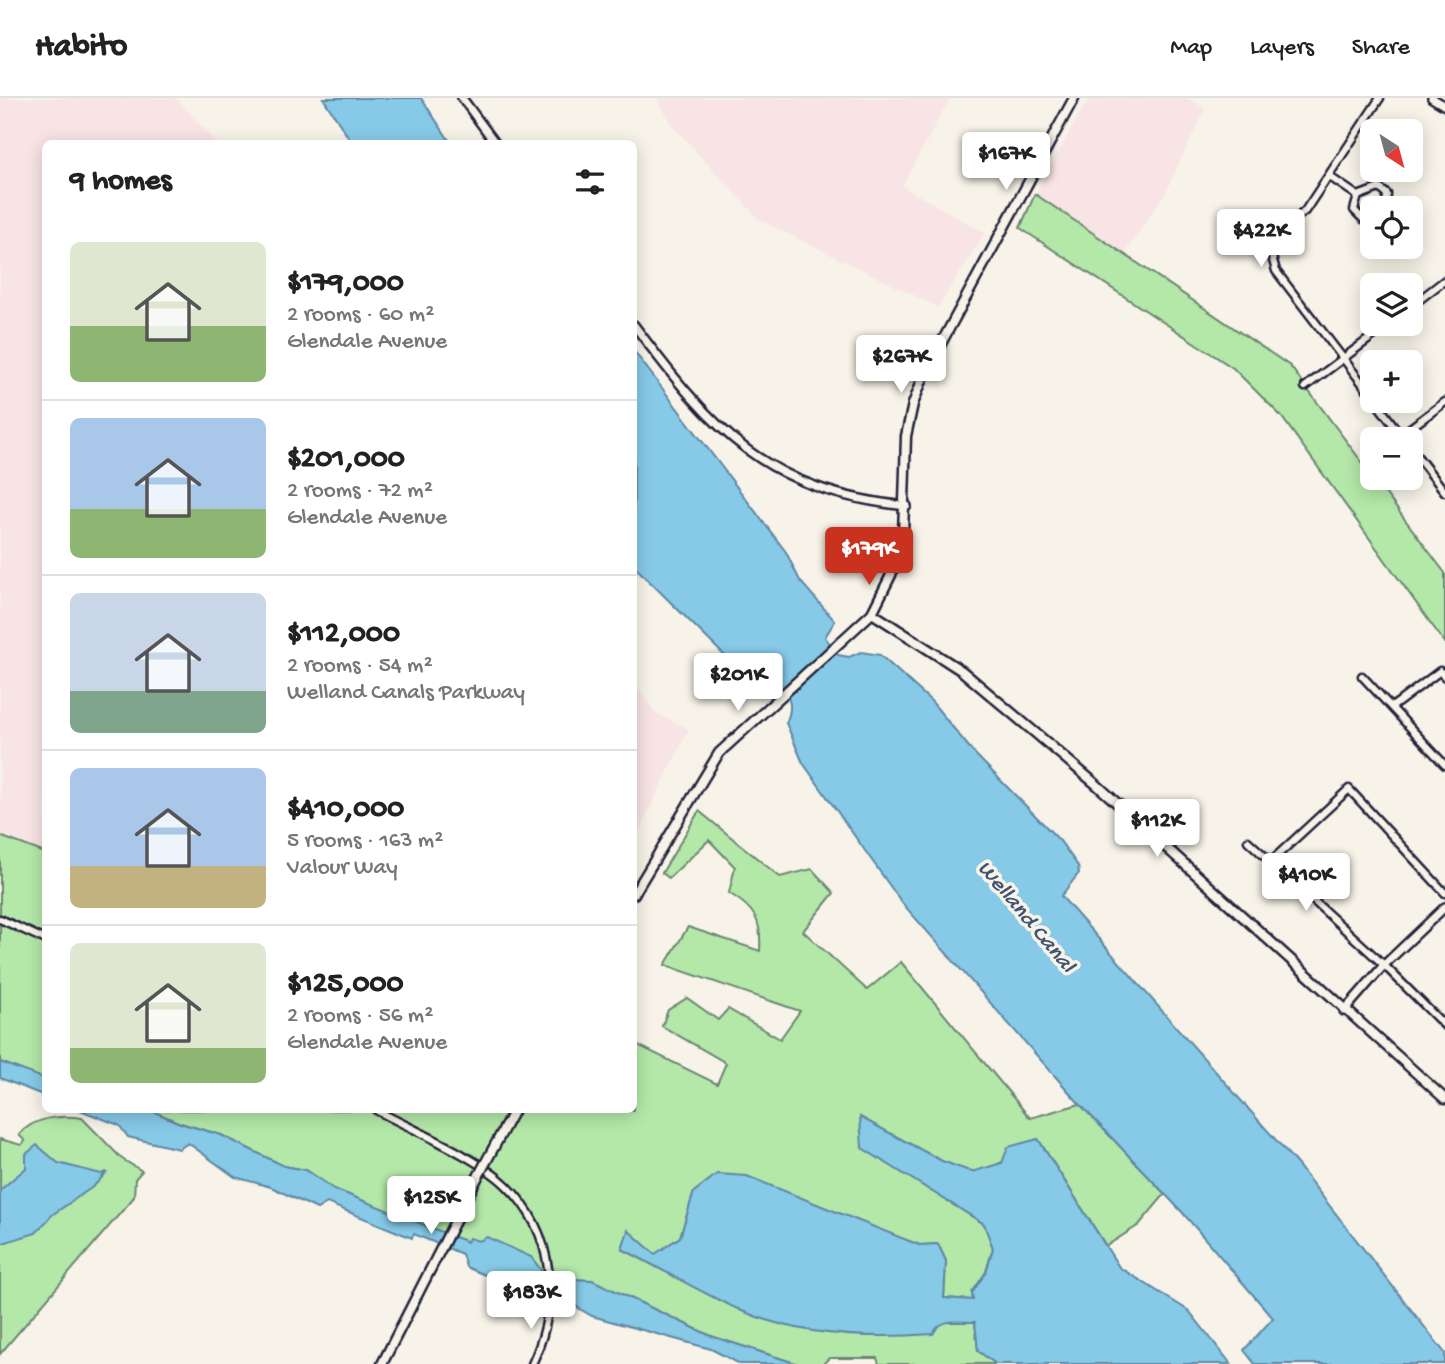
<!DOCTYPE html>
<meta charset="utf-8">
<style>
:root{--surface:#fff;--page:#f2f2f2;--text:#222;--muted:#767676;--line:#e0e0e0;--accent:#c8321e}
body{margin:0;font-family:"Gochi Hand",sans-serif;background:var(--page);color:var(--text);height:100vh;display:flex;flex-direction:column;font-size:26px;white-space:nowrap}
*{box-sizing:border-box;margin:0}
p{font-size:23px;color:var(--muted)}
.icon{flex:none;width:38px;height:38px;fill:none;stroke:currentColor;stroke-width:2;stroke-linecap:round;stroke-linejoin:round}
.map{position:relative;flex:1;overflow:hidden}
.panel{position:absolute;left:42px;top:42px;width:595px;height:973px;display:flex;flex-direction:column;background:var(--surface);border-radius:10px;box-shadow:0 4px 18px #0003}
.panel>*{flex:none}
.needle{width:46px;rotate:144deg}
.fabs{position:absolute;left:1360px;top:21px;display:grid;gap:14px}
.fabs a{display:grid;place-items:center;width:63px;height:63px;border-radius:10px;background:var(--surface);box-shadow:0 4px 18px #0003;font-size:35px}
.price{position:absolute;translate:-50% -60px;padding:0 16px;border-radius:7px;background:#fff;color:#222;font-size:23px;line-height:46px;filter:drop-shadow(0 2px 4px #0008)}
.price::after{content:'';position:absolute;left:50%;top:42px;width:21px;height:16px;margin-left:-10px;background:inherit;clip-path:polygon(0 0,100% 0,50% 100%)}
.price.selected{background:var(--accent);color:#fff}
ul{padding:0;list-style:none}
li{display:flex;align-items:center;gap:21px;height:175px;padding:0 28px}
li+li{border-top:2px solid var(--line)}
li span{display:grid;place-items:center;flex:none;width:196px;height:140px;border-radius:10px;color:#555}
li>.icon{margin-inline-start:auto}
span .icon{width:84px;height:84px;fill:#fffc;stroke-width:1}
li b{font-size:30px}
h2{display:flex;justify-content:space-between;align-items:center;height:84px;padding:0 28px;font-size:30px}
header{display:flex;align-items:center;gap:42px;box-sizing:border-box;height:98px;padding:0 35px;background:var(--surface);border-bottom:2px solid var(--line)}
header strong{font-size:33px}
nav{display:flex;gap:38px;margin-inline-start:auto;font-size:24px}
.map>svg:first-child{display:block}
.built{fill:#f8e4e4}
.green{fill:#b4e8a9;stroke:#6b8572;stroke-width:2}
.water{fill:#86cae8;stroke:#5e87a3;stroke-width:2}
.lines{fill:none;stroke-linecap:round;stroke-linejoin:round}
.minor-casing{stroke:#22223b;stroke-width:11}
.tertiary-casing{stroke:#22223b;stroke-width:12}
.secondary-casing{stroke:#22223b;stroke-width:13}
.minor{stroke:#f7f3e8;stroke-width:6}
.tertiary{stroke:#f7f3e8;stroke-width:7}
.secondary{stroke:#f7f3e8;stroke-width:8}
.secondary-bridge-casing{stroke:#22223b;stroke-width:13;stroke-linecap:butt}
.secondary-bridge{stroke:#f7f3e8;stroke-width:8}
.labels{text-anchor:middle;stroke-width:7;stroke-linejoin:round;paint-order:stroke}
.water-label{font-size:23px;font-style:italic;fill:#40546f;stroke:#f7f3e8}
</style>
<header>
<strong>Habito</strong>
<nav><a>Map</a><a>Layers</a><a>Share</a></nav>
</header>
<div class="map">
<svg width="1445" height="1266" viewBox="0 0 1445 1266">
<rect width="100%" height="100%" fill="#f7f3e8"/>
<filter id="ink" filterUnits="userSpaceOnUse"><feTurbulence type="fractalNoise" baseFrequency=".0143" numOctaves="2"/><feDisplacementMap in="SourceGraphic" scale="14" xChannelSelector="R" yChannelSelector="G"/><feConvolveMatrix kernelMatrix="1 2 1 2 8 2 1 2 1" color-interpolation-filters="sRGB"/></filter>
<g filter="url(#ink)">
<g class="built">
<polygon points="0,0 176,0 216,45 46,46 45,755 0,738"/>
<polygon points="657,0 950,0 902,88 985,135 938,209 760,122 672,27"/>
<polygon points="1089,0 1187,0 1205,11 1164,97 1124,156 1035,96"/>
<polygon points="634,585 655,615 689,631 634,742"/>
</g>
<g class="green">
<polygon points="1035,96 1290,268 1445,475 1445,545 1281,318 1233,270 1020,130"/>
<path d="M699,713L780,779L812,771L834,795L803,833L867,892L901,864L1030,1020L1080,1006L1165,1096L1139,1127L1106,1148L1038,1041C1018,1054 999,1070 975,1073C954,1075 882,1031 861,1020L863,1050L984,1126L993,1150L986,1174L972,1195L973,1202L944,1200L946,1163L938,1146L920,1147L717,1076L694,1094L680,1139L655,1157L628,1133L622,1151L937,1227L944,1224H975L978,1253L996,1266H879L877,1260H829L823,1266H798L711,1238L592,1182L565,1181L541,1172L531,1159L479,1143L467,1144L418,1126L334,1091L306,1072L284,1068L221,1037L180,1025L150,1012H634V945L717,986L726,965L662,928L668,912L687,900L718,922L728,911L780,941L800,913L665,867L688,829L760,853C762,822 755,811 729,795L735,769L709,742L669,780L662,775Z"/>
<polygon points="0,738 45,755 45,981 0,964"/>
<path d="M82,1020L122,1061L142,1073L135,1081L134,1099L0,1256V1041L21,1047L25,1043L19,1037C33,1019 60,1017 82,1020Z"/>
</g>
<g class="water">
<polygon points="323,0 421,0 451,45 352,45"/>
<path d="M634,253L786,454L800,483L835,523L825,539L838,557L849,559L861,554L880,557L932,604L973,654L1060,743L1078,768L1079,775L1061,798L1296,1065L1445,1255V1266H1255L1244,1252L1273,1220L1182,1114L1077,1003L902,805L803,665L786,625C794,607 790,600 778,586H761L753,593L732,565L634,468Z"/>
<polygon points="0,964 45,981 45,998 0,980"/>
<polygon points="80,1012 150,1012 180,1025 221,1037 284,1068 306,1072 334,1091 467,1144 469,1140 479,1143 487,1139 531,1159 541,1172 565,1181 592,1182 711,1238 798,1266 740,1266 711,1251 592,1218 578,1210 565,1197 541,1188 515,1190 466,1169 462,1156 414,1136 412,1140 327,1105 317,1111 271,1089 235,1079 188,1045 179,1051 128,1039 119,1027"/>
<path d="M860,1019L942,1063L972,1074L1002,1065L1008,1049L1038,1041L1119,1169L1189,1213L1231,1266H996L978,1253L975,1224C958,1224 941,1219 933,1236C871,1241 800,1238 742,1213C701,1195 662,1171 622,1151L628,1132L655,1156L680,1139L694,1094L717,1076L747,1078L919,1147L938,1146L946,1163L944,1200L973,1202L972,1195L986,1174L993,1150L984,1126L862,1050Z"/>
<polygon points="37,1047 58,1065 101,1076 107,1074 94,1088 52,1117 36,1135 0,1146 0,1092 26,1070 26,1056"/>
</g>
<g class="lines">
<g class="minor-casing">
<g id="minor">
<polyline points="1330,79 1358,98"/>
<polyline points="1372,119 1363,121 1354,112 1358,98 1379,90 1387,96 1386,110"/>
<polyline points="1410,209 1445,182"/>
<polyline points="1305,289 1389,226"/>
<polyline points="1372,298 1276,173 1271,155 1276,137 1305,113 1380,0"/>
<polyline points="1375,303 1404,341"/>
<polyline points="1401,337 1445,304"/>
<polyline points="1410,349 1445,394"/>
<polyline points="1362,578 1445,667"/>
<polyline points="1392,609 1440,573 1445,579"/>
<polyline points="1248,743 1384,867 1445,928"/>
<polyline points="1269,765 1349,691 1445,795"/>
<polyline points="0,821 46,842"/>
<path d="M376,1012C413,1032 477,1059 506,1087C556,1135 560,1206 532,1266"/>
</g>
</g>
<g class="tertiary-casing">
<g id="tertiary">
<polyline points="462,0 496,46"/>
<polyline points="1432,0 1445,8"/>
<path d="M634,227C713,333 767,394 907,408"/>
<polyline points="1344,913 1384,867 1445,809"/>
</g>
</g>
<g class="secondary-casing">
<g id="secondary">
<polyline points="872,515 962,573 1097,687 1445,1001"/>
<polyline points="634,796 719,655 872,515 891,477 903,438 906,338 913,306 924,277 1074,0"/>
<polyline points="494,1049 514,1012"/>
<polyline points="382,1266 474,1086"/>
</g>
</g>
<use href="#minor" class="minor"/>
<use href="#tertiary" class="tertiary"/>
<use href="#secondary" class="secondary"/>
<g class="secondary-bridge-casing">
<polyline id="secondary-bridge" points="474,1086 494,1049"/>
</g>
<use href="#secondary-bridge" class="secondary-bridge"/>
</g>
</g>
<g class="labels">
<g class="water-label">
<text transform="translate(1028 817) rotate(50)" y="8">Welland Canal</text>
</g>
</g>
</svg>
<div class="fabs">
<a><svg class="needle" viewBox="-14 -14 28 28"><path d="M0-13l5 13h-10z" fill="#e53935"/><path d="M0 13l5-13h-10z" fill="#767676"/></svg></a>
<a><svg class="icon" aria-label="locate" viewBox="0 0 24 24"><circle cx="12" cy="12" r="6"/><path d="M12 2v4M12 18v4M2 12h4M18 12h4"/></svg></a>
<a><svg class="icon" aria-label="layers" viewBox="0 0 24 24"><path d="M12 4l9 5-9 5-9-5zM3 14l9 5 9-5"/></svg></a>
<a>+</a>
<a>−</a>
</div>
<b class="price" style="left:1006px;top:94px">$167K</b>
<b class="price" style="left:1261px;top:171px">$422K</b>
<b class="price" style="left:901px;top:297px">$267K</b>
<b class="price selected" style="left:869px;top:489px">$179K</b>
<b class="price" style="left:738px;top:615px">$201K</b>
<b class="price" style="left:1157px;top:761px">$112K</b>
<b class="price" style="left:1306px;top:815px">$410K</b>
<b class="price" style="left:431px;top:1138px">$125K</b>
<b class="price" style="left:531px;top:1233px">$183K</b>
<section class="panel">
<h2>9 homes<svg class="icon" aria-label="filters" viewBox="0 0 24 24"><path d="M4 7h16M4 17h16"/><circle cx="9" cy="7" r="2"/><circle cx="15" cy="17" r="2"/></svg></h2>
<ul>
<li><span style="background:linear-gradient(#dfe7d0 60%,#8fb573 0)"><svg class="icon" aria-label="home" viewBox="0 0 24 24"><path d="M3 11l9-7 9 7M6 9v11h12V9"/></svg></span><div><b>$179,000</b><p>2 rooms · 60 m²</p><p>Glendale Avenue</p></div></li>
<li><span style="background:linear-gradient(#a9c7e8 65%,#8fb573 0)"><svg class="icon" aria-label="home" viewBox="0 0 24 24"><path d="M3 11l9-7 9 7M6 9v11h12V9"/></svg></span><div><b>$201,000</b><p>2 rooms · 72 m²</p><p>Glendale Avenue</p></div></li>
<li><span style="background:linear-gradient(#c9d6e8 70%,#7fa58c 0)"><svg class="icon" aria-label="home" viewBox="0 0 24 24"><path d="M3 11l9-7 9 7M6 9v11h12V9"/></svg></span><div><b>$112,000</b><p>2 rooms · 54 m²</p><p>Welland Canals Parkway</p></div></li>
<li><span style="background:linear-gradient(#a9c7e8 70%,#c2b280 0)"><svg class="icon" aria-label="home" viewBox="0 0 24 24"><path d="M3 11l9-7 9 7M6 9v11h12V9"/></svg></span><div><b>$410,000</b><p>5 rooms · 163 m²</p><p>Valour Way</p></div></li>
<li><span style="background:linear-gradient(#dfe7d0 75%,#8fb573 0)"><svg class="icon" aria-label="home" viewBox="0 0 24 24"><path d="M3 11l9-7 9 7M6 9v11h12V9"/></svg></span><div><b>$125,000</b><p>2 rooms · 56 m²</p><p>Glendale Avenue</p></div></li>
</ul>
</section>
</div>
